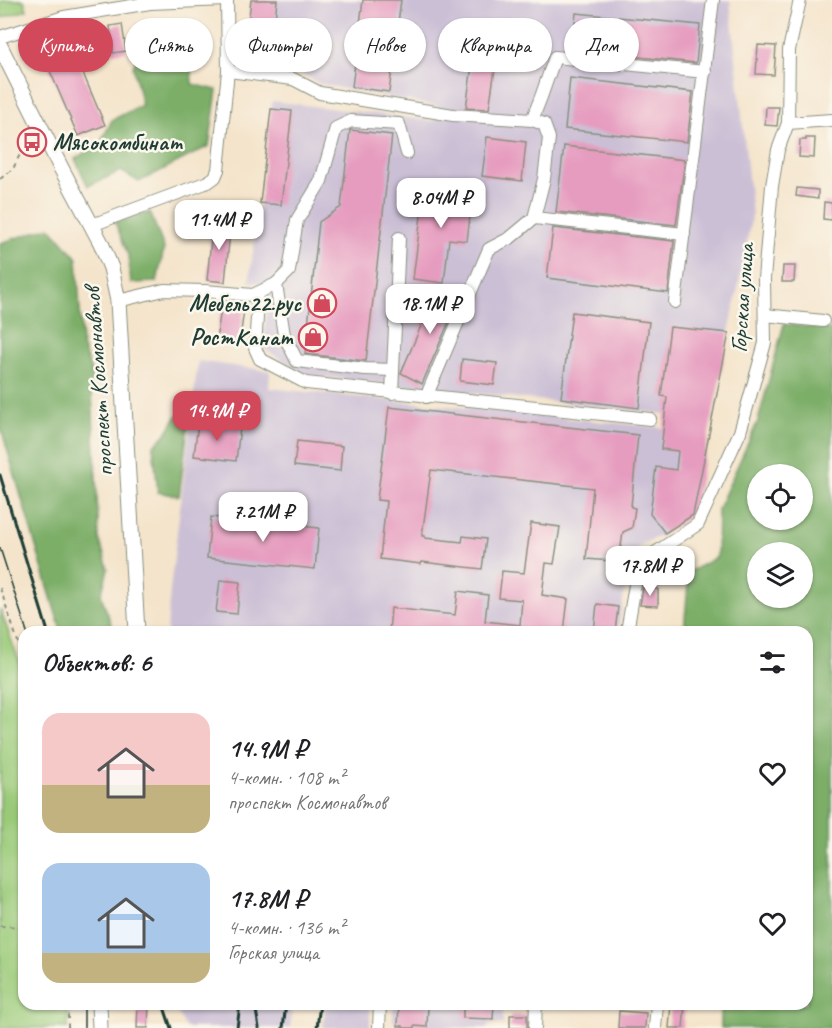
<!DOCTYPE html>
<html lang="ru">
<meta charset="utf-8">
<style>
:root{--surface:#fff;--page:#f6f6f6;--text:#202124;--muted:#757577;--accent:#d1495b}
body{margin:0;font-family:Caveat,sans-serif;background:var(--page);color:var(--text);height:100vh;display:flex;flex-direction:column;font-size:22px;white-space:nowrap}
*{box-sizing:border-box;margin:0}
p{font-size:20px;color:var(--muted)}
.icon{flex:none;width:33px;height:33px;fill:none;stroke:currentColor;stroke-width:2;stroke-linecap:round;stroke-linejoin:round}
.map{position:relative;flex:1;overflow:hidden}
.sheet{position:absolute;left:18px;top:626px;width:795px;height:384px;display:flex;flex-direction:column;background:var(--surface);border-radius:18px;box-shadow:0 2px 4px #0004}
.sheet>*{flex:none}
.guide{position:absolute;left:18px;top:18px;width:796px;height:54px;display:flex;gap:12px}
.buttons{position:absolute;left:747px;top:464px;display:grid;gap:12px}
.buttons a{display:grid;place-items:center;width:66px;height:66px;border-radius:50%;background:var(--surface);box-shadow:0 2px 4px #0004;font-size:30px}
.price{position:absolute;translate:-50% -51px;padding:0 14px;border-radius:12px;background:#fff;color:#222;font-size:20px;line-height:39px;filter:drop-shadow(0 2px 3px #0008)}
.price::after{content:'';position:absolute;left:50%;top:36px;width:18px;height:14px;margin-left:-9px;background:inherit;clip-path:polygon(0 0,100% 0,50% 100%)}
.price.current{background:var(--accent);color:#fff}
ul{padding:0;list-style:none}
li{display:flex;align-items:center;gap:18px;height:150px;padding:0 24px}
li span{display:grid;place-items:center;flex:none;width:168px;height:120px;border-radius:18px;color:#555}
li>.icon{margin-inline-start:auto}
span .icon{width:72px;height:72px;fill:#fffc;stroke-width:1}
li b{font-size:26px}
h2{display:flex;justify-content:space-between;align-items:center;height:72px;padding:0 24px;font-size:26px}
.tag{padding:0 21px;border-radius:27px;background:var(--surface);box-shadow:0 2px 4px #0004;font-size:21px;line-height:54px}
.tag.current{background:var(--accent);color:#fff}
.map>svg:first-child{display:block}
.industrial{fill:#cbbfd5}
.green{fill:#9aca78;stroke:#5c8456;stroke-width:1.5}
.forest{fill:#7bae68;stroke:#4d764e;stroke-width:1.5;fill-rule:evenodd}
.building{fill:#e69cbf}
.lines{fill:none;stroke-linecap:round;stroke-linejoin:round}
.minor-casing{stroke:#8a9080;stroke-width:14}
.major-casing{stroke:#8a9080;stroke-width:17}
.path{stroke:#8a9080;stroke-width:2;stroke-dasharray:4.5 4.5;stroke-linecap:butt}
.minor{stroke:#fff;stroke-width:12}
.major{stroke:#fff;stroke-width:15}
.tram{stroke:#1f3d34;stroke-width:1.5}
.rail{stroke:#1f3d34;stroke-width:3}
.labels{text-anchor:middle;stroke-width:5;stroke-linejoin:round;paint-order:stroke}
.poi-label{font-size:24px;font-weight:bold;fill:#1f3d34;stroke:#fbf7ec;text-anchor:end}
.street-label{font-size:24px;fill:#1f3d34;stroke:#fbf7ec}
</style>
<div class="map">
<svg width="832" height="1028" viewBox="0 0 832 1028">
<rect width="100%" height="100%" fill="#fbf7ec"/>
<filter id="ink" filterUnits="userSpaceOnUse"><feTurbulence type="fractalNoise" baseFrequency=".0167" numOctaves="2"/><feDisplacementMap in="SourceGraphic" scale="12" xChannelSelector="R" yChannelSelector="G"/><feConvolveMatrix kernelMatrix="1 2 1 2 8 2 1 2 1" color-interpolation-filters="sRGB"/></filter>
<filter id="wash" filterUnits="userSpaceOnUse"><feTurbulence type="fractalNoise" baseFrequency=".008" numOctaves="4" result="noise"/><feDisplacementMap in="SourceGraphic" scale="24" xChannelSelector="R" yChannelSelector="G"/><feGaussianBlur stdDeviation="1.35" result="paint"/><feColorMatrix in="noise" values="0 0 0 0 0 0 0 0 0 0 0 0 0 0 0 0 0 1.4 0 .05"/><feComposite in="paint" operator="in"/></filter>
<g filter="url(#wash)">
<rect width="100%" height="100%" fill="#f4e4cb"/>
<g class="industrial">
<polygon points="251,0 730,0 752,215 729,333 670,327 661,396 667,397 665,414 307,375 263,348 269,285 249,282 260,203 272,101 434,121 442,107 320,84 297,71 243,64"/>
<polygon points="198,361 270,371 269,388 664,428 661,448 678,451 676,470 656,468 650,514 665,533 639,546 627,573 618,631 167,632 170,590"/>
<polygon points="175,1004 293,1004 290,1028 186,1028 175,1008"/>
<polygon points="326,1004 370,1004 370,1028 323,1028"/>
<polygon points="393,1004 503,1004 503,1024 488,1024 488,1028 396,1028 396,1023 393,1022"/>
</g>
<g class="green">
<polygon points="6,0 24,0 27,10 1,18 0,2"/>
<polygon points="0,609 24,675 24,1004 68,1004 68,1028 0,1028"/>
</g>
<g class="forest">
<polygon points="190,40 192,84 217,90 209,146 139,182 121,171 88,186 75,159 101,142 112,120 142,105 133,67 142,43"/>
<polygon points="150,212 164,248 157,282 131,283 128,255 115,222"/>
<polygon points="50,227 77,258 82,345 91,371 99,538 108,569 101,595 111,624 112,631 61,631 0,425 0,243"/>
<path d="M784,324L832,330V1028H721V1004H807V632L684,631L689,572L717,557L718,509L758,421ZM758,474H802V519H758ZM758,552H802V597H758Z"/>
<polygon points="182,414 189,418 179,496 158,492 153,446 165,435 176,417"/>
</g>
<g id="blocks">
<g class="building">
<polygon points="251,0 277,0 272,51 245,49"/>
<polygon points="363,0 401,0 389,92 352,87"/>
<polygon points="576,13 700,25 696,63 572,50"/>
<polygon points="122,24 126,51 113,53 110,26"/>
<polygon points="68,38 105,125 78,136 41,50"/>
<polygon points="476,38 499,42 489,109 466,108"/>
<polygon points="758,45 776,46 774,75 756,74"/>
<polygon points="570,78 693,92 687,142 565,129"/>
<polygon points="766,107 779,107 777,126 765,125"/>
<polygon points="271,109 292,111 281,205 260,203"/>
<polygon points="350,130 392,135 366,361 305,354 319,222 341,207"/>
<polygon points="487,137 526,142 522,181 482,176"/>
<polygon points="806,138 815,138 814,158 799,157 800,140 806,140"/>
<polygon points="564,146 685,160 676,225 556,212"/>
<polygon points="425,184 473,190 467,241 449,239 444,283 413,279"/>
<polygon points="797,188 818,190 818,199 796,196"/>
<polygon points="824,202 832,203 832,220 823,219"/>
<polygon points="213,220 231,222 225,282 207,280"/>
<polygon points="553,228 674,241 668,293 547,278"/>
<polygon points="783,266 795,266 794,282 782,282"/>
<polygon points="436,291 461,294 422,384 401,373"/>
<polygon points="222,301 245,303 239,346 216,343"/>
<polygon points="572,312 649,322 639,408 561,398"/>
<polygon points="670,327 729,333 693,515 665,533 650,514 656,467 676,470 678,451 661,449 667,397 661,396"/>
<polygon points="462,359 497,363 494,385 460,381"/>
<polygon points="389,407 638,435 631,507 635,508 632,528 623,532 620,554 612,561 586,559 593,488 431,470 422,536 425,536 425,538 462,542 463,536 486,539 482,569 422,562 421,564 380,559 386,501 377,500"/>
<polygon points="198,423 240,428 236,461 194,456"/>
<polygon points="297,441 342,446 340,471 294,466"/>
<polygon points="211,517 319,528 315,569 207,558"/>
<polygon points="531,523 560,527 554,564 546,563 542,595 568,599 564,632 389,632 391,608 455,615 458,591 488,595 485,621 520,625 522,600 499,598 502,571 524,573"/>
<polygon points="220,580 240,582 237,614 216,612"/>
<polygon points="643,588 658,589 658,606 640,605"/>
<polygon points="597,604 618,607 615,632 594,632"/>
<polygon points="138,1004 149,1004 148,1028 137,1028"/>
<polygon points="399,1004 428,1004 427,1027 414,1026 414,1028 403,1028 403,1026 398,1026"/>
<polygon points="463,1004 494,1004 493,1019 463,1018"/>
<polygon points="671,1004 685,1004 683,1028 669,1028"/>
<polygon points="619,1011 646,1013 645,1028 618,1028"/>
<rect x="510" y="1015" width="17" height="13"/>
</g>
</g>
</g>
<g filter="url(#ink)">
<use href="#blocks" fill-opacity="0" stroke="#8a9080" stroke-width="1.5"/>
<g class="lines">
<g class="minor-casing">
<g id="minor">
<polyline points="0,37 64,17 150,3 227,0"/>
<polyline points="228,71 293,79 320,93 453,115 532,120 541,97 555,57 705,72"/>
<polyline points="788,123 832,120"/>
<polyline points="534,218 684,234"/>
<polyline points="92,225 208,182 215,177 218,170 228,71 227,0"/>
<polyline points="276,284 284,335 297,361 365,369 393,370"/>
<polyline points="253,295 276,284 289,271 297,220 321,181 336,128 351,121 399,124 407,153"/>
<polyline points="118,301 164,290 205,291 253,295 258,302 255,348 260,359 306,383 650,419"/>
<polyline points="675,302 713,0"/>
<polyline points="765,315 823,321"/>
<polyline points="392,393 399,238"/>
<polyline points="426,397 489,249 510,238 534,218 544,179 549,138 544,124 532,120"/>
<polyline points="627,632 636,579 649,557 698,524 740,432 765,343 764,279 772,186 778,150 788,123 789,50 800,0"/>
<polyline points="379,1028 380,1004"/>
<polyline points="535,1028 536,1004"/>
<polyline points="655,1028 657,1004"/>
</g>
</g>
<g class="major-casing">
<g id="major">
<polyline points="0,46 60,166 101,243 111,268 118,301 137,632"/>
<polyline points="99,1004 100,1028"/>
</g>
</g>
<g class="path">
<polyline points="0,179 13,169 29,135"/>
<polyline points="0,588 24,660"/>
<polyline points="0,926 24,927"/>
<polyline points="68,1028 68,1004"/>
</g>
<use href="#minor" class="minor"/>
<use href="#major" class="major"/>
<g class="tram">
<polyline points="0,548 27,632"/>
<polyline points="84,1028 84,1004"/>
</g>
<g class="rail">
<polyline points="0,475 48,632"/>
<polyline points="163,1004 171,1028"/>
<polyline points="255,1004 259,1028"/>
<polyline points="237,1028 240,1004"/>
<polyline points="283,1028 286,1004"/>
<polyline points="317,1028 320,1004"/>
</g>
</g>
</g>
<defs>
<g id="bus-ring" transform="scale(1.5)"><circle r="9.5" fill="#fbf7ec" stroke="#d1495b" stroke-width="1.5"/><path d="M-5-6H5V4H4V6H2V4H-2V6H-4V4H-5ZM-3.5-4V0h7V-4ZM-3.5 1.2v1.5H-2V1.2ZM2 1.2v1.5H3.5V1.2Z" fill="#d1495b"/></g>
<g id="shop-ring" transform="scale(1.5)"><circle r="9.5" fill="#fbf7ec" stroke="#d1495b" stroke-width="1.5"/><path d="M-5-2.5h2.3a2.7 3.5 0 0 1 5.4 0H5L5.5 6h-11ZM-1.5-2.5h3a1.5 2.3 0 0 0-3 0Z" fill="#d1495b"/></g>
</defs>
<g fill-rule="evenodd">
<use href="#bus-ring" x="32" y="142"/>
<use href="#shop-ring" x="322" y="303"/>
<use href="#shop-ring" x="313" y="337"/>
</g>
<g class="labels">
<g class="poi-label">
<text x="53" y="150" text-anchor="start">Мясокомбинат</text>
<text x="301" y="311">Мебель22.рус</text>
<text x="292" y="345">РостКанат</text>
</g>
<g class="street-label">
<text transform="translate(742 298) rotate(-86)" y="8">Горская улица</text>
<text transform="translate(98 382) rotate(-94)" y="8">проспект Космонавтов</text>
</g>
</g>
</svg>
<div class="buttons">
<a><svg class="icon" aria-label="locate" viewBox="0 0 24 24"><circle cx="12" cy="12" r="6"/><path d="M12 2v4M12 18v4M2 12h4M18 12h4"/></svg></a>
<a><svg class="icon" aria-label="layers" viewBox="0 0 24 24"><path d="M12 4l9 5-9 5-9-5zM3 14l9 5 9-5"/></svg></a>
</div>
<b class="price" style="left:441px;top:229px">8.04M ₽</b>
<b class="price" style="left:219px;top:251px">11.4M ₽</b>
<b class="price" style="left:430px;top:335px">18.1M ₽</b>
<b class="price current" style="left:217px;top:442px">14.9M ₽</b>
<b class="price" style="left:263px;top:543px">7.21M ₽</b>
<b class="price" style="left:650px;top:597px">17.8M ₽</b>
<div class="guide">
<a class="tag current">Купить</a>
<a class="tag">Снять</a>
<a class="tag">Фильтры</a>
<a class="tag">Новое</a>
<a class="tag">Квартира</a>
<a class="tag">Дом</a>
</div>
<section class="sheet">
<h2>Объектов: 6<svg class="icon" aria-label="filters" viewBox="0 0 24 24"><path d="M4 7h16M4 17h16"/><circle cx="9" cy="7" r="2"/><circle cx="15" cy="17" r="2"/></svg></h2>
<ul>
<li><span style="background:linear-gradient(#f6c9c9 60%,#c2b280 0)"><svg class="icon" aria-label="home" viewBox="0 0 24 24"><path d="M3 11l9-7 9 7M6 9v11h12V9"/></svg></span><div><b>14.9M ₽</b><p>4-комн. · 108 m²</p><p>проспект Космонавтов</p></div><svg class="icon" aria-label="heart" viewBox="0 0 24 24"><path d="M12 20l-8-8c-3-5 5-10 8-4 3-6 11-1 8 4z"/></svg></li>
<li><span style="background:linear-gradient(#a9c7e8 75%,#c2b280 0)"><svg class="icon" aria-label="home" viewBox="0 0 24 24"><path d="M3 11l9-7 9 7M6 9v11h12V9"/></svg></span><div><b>17.8M ₽</b><p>4-комн. · 136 m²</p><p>Горская улица</p></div><svg class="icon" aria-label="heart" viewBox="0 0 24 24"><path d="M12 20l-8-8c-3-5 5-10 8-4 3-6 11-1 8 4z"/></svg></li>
</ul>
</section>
</div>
